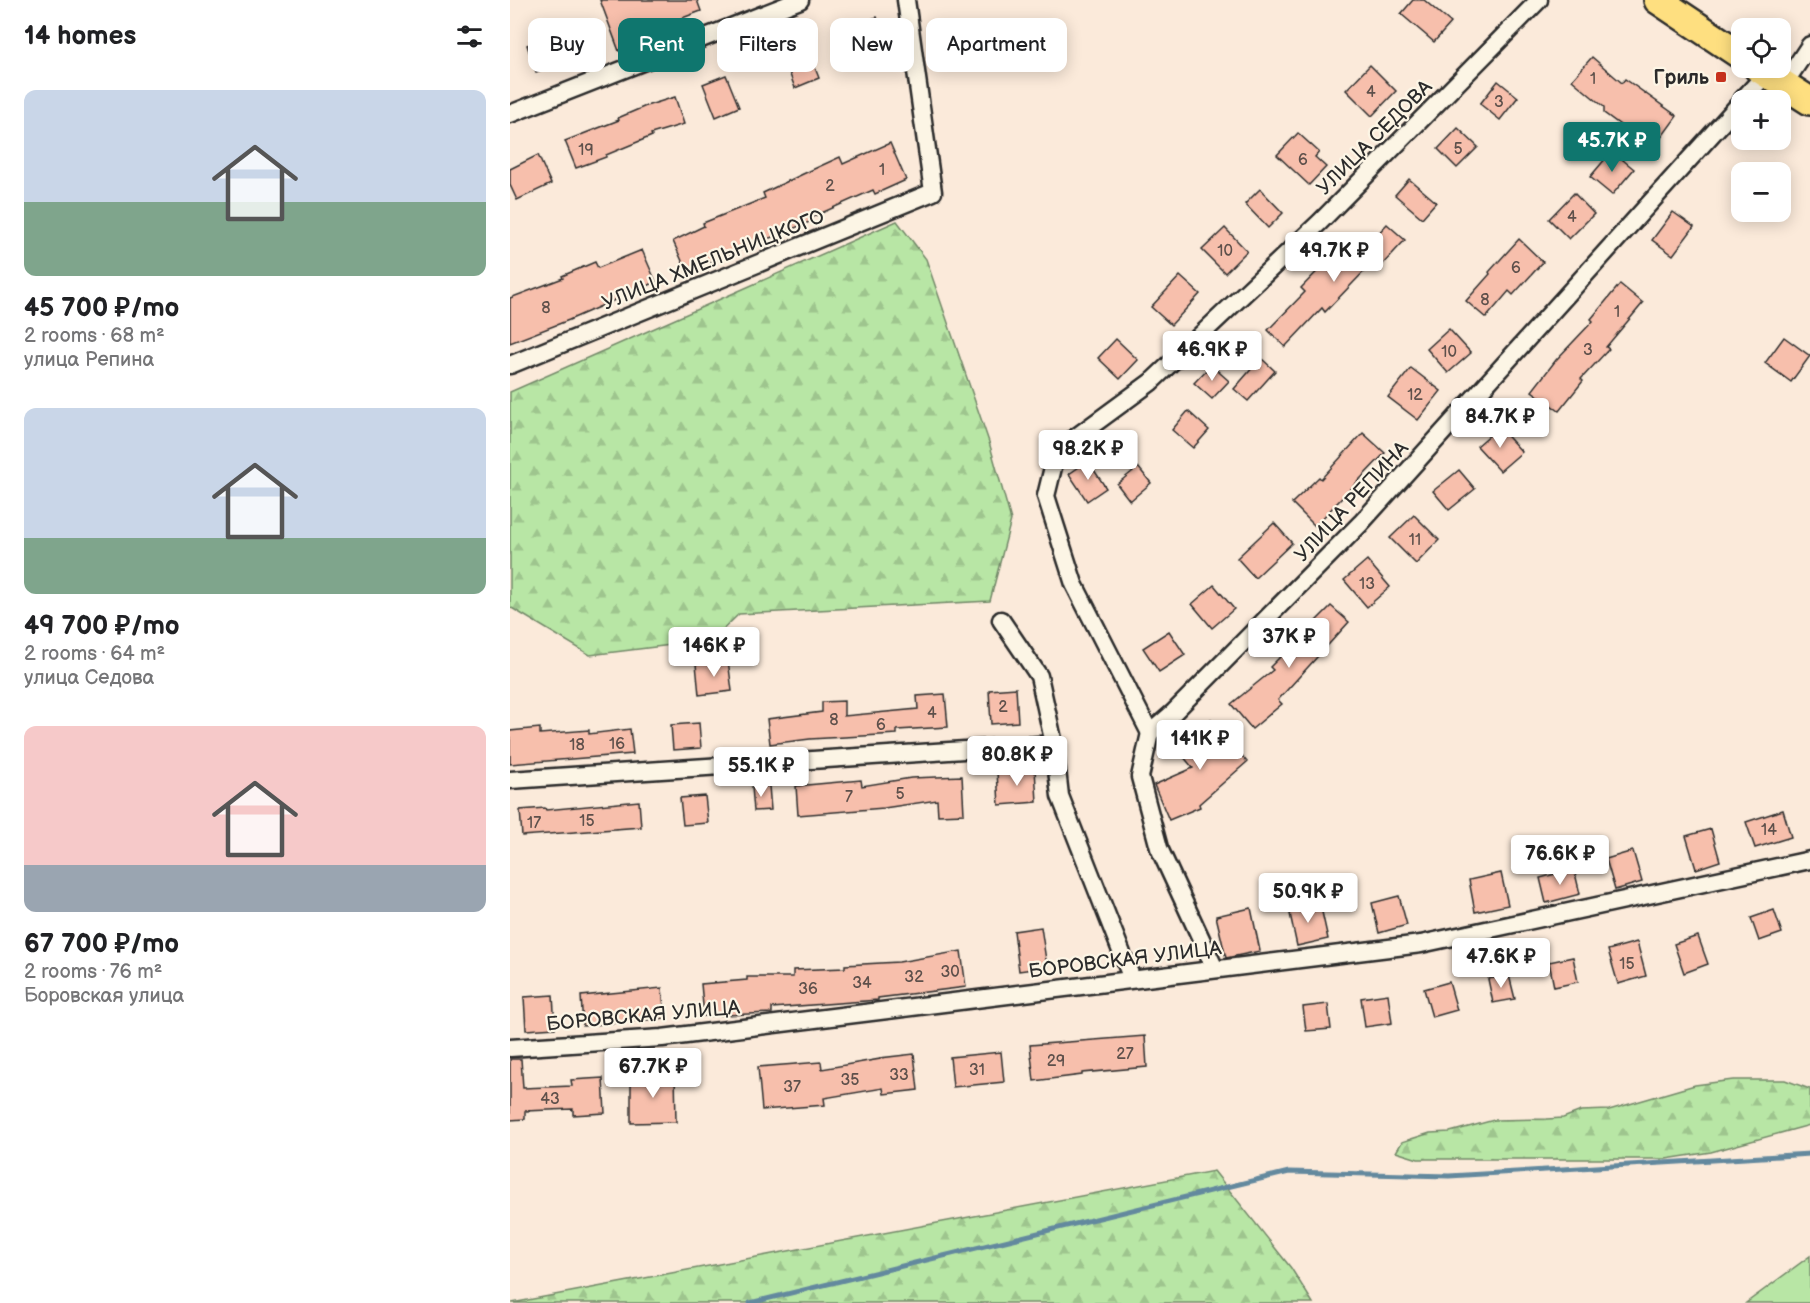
<!DOCTYPE html>
<meta charset="utf-8">
<style>
:root{--surface:#fff;--page:#f2f2f2;--text:#202124;--muted:#757577;--accent:#0f766e}
body{margin:0;font-family:"Balsamiq Sans",sans-serif;background:var(--page);color:var(--text);height:100vh;display:flex;flex-direction:column;font-size:22px;white-space:nowrap}
*{box-sizing:border-box;margin:0}
p{font-size:20px;color:var(--muted)}
.icon{flex:none;width:33px;height:33px;fill:none;stroke:currentColor;stroke-width:2;stroke-linecap:round;stroke-linejoin:round}
.map{position:relative;flex:1;overflow:hidden}
.side{display:flex;flex-direction:column;background:var(--surface);width:510px}
.side>*{flex:none}
.top-card{position:absolute;left:18px;top:18px;width:570px;height:54px;display:flex;gap:12px}
.controls{position:absolute;left:1221px;top:18px;display:grid;gap:12px}
.controls a{display:grid;place-items:center;width:60px;height:60px;border-radius:12px;background:var(--surface);box-shadow:0 3px 15px #0003;font-size:30px}
.price{position:absolute;translate:-50% -51px;padding:0 14px;border-radius:6px;background:#fff;color:#222;font-size:20px;line-height:39px;filter:drop-shadow(0 2px 3px #0008)}
.price::after{content:'';position:absolute;left:50%;top:36px;width:18px;height:14px;margin-left:-9px;background:inherit;clip-path:polygon(0 0,100% 0,50% 100%)}
.price.selected{background:var(--accent);color:#fff}
ul{padding:0;list-style:none}
li{display:grid;align-content:center;gap:12px;height:318px;padding:0 24px}
li span{display:grid;place-items:center;height:186px;border-radius:12px;color:#555}
li>.icon{margin-inline-start:auto}
span .icon{width:108px;height:108px;fill:#fffc;stroke-width:1}
li b{font-size:26px}
h2{display:flex;justify-content:space-between;align-items:center;height:72px;padding:0 24px;font-size:26px}
.tag{padding:0 21px;border-radius:12px;background:var(--surface);box-shadow:0 3px 15px #0003;font-size:21px;line-height:54px}
.tag.selected{background:var(--accent);color:#fff}
main{display:flex;flex:1;min-height:0}
.map>svg:first-child{display:block}
.green{fill:#b8e6a5;stroke:#728868;stroke-width:1.5}
.forest{fill:url(#forest-firs);stroke:#728868;stroke-width:1.5}
.lines{fill:none;stroke-linecap:round;stroke-linejoin:round}
.stream{stroke:#64899e;stroke-width:5}
.building{fill:#f7bfac;stroke:#2b2b2b;stroke-width:1.5}
.minor-casing{stroke:#2b2b2b;stroke-width:21}
.primary-casing{stroke:#2b2b2b;stroke-width:32}
.minor{stroke:#fcf5e5;stroke-width:16}
.primary{stroke:#fedf80;stroke-width:27}
.poi-dot{fill:#c8321e;stroke:#fcf5e5;stroke-width:2}
.labels{text-anchor:middle;stroke-width:4.5;stroke-linejoin:round;paint-order:stroke}
.number-label{font-size:16px;fill:#5e504b}
.poi-label{font-size:20px;font-weight:bold;fill:#2b2b2b;stroke:#fcf5e5;text-anchor:end}
.street-label{font-size:20px;fill:#2b2b2b;stroke:#fcf5e5}
</style>
<main>
<section class="side">
<h2>14 homes<svg class="icon" aria-label="filters" viewBox="0 0 24 24"><path d="M4 7h16M4 17h16"/><circle cx="9" cy="7" r="2"/><circle cx="15" cy="17" r="2"/></svg></h2>
<ul>
<li><span style="background:linear-gradient(#c9d6e8 60%,#7fa58c 0)"><svg class="icon" aria-label="home" viewBox="0 0 24 24"><path d="M3 11l9-7 9 7M6 9v11h12V9"/></svg></span><div><b>45 700 ₽/mo</b><p>2 rooms · 68 m²</p><p>улица Репина</p></div></li>
<li><span style="background:linear-gradient(#c9d6e8 70%,#7fa58c 0)"><svg class="icon" aria-label="home" viewBox="0 0 24 24"><path d="M3 11l9-7 9 7M6 9v11h12V9"/></svg></span><div><b>49 700 ₽/mo</b><p>2 rooms · 64 m²</p><p>улица Седова</p></div></li>
<li><span style="background:linear-gradient(#f6c9c9 75%,#9aa5b1 0)"><svg class="icon" aria-label="home" viewBox="0 0 24 24"><path d="M3 11l9-7 9 7M6 9v11h12V9"/></svg></span><div><b>67 700 ₽/mo</b><p>2 rooms · 76 m²</p><p>Боровская улица</p></div></li>
</ul>
</section>
<div class="map">
<svg width="1300" height="1303" viewBox="0 0 1300 1303">
<defs>
<pattern id="forest-firs" width="22" height="20" patternUnits="userSpaceOnUse" patternTransform="scale(1.5)"><rect width="22" height="20" fill="#b8e6a5"/><path d="M5 1l3.5 6h-7zM16 11l3.5 6h-7z" fill="#9ec58e"/></pattern>
</defs>
<rect width="100%" height="100%" fill="#fbeada"/>
<filter id="ink" filterUnits="userSpaceOnUse"><feTurbulence type="fractalNoise" baseFrequency=".0167" numOctaves="2"/><feDisplacementMap in="SourceGraphic" scale="12" xChannelSelector="R" yChannelSelector="G"/><feConvolveMatrix kernelMatrix="1 2 1 2 8 2 1 2 1" color-interpolation-filters="sRGB"/></filter>
<g filter="url(#ink)">
<polygon class="green" points="1300,1256 1300,1303 1236,1303"/>
<g class="forest">
<polygon points="387,221 416,259 479,442 501,520 480,601 229,614 202,640 80,655 0,607 0,392"/>
<polygon points="1223,1080 1275,1080 1300,1089 1300,1125 1201,1152 1156,1159 908,1159 886,1152 892,1142 920,1133 940,1132 984,1120 1037,1119 1053,1118 1071,1111 1099,1110 1185,1085"/>
<polygon points="704,1171 781,1268 803,1303 2,1303"/>
</g>
<g class="lines">
<polyline class="stream" points="240,1303 779,1172 939,1176 1300,1154"/>
</g>
<g class="building">
<polygon points="90,0 187,0 191,11 159,23 162,31 109,51"/>
<polygon points="903,0 914,0 941,23 924,42 891,14"/>
<polygon points="367,17 376,41 342,53 334,29"/>
<polygon points="49,33 58,61 26,72 17,45"/>
<polygon points="296,45 309,78 285,88 272,53"/>
<polygon points="1082,57 1112,83 1115,79 1167,116 1143,149 1094,113 1094,107 1062,80"/>
<polygon points="860,65 886,91 862,116 836,90"/>
<polygon points="216,75 229,107 206,117 193,84"/>
<polygon points="988,81 1008,97 990,120 970,104"/>
<polygon points="165,97 174,124 141,134 142,136 96,155 96,157 66,168 55,141 109,120 108,118 136,106"/>
<polygon points="948,128 968,147 947,168 928,149"/>
<polygon points="788,133 809,152 805,157 816,167 799,185 767,155"/>
<polygon points="380,143 396,180 365,194 363,190 300,218 302,221 208,259 208,258 177,272 163,241 194,226 193,223 255,198 253,193 293,174 330,157 333,164"/>
<polygon points="1102,151 1124,169 1102,195 1080,177"/>
<polygon points="28,155 41,184 7,200 0,185 0,169"/>
<polygon points="899,179 926,202 912,218 885,195"/>
<polygon points="750,189 773,213 758,228 735,204"/>
<polygon points="1064,193 1084,214 1059,239 1039,219"/>
<polygon points="1163,212 1184,227 1163,255 1142,240"/>
<polygon points="877,224 895,240 872,265 866,259 815,312 812,308 775,347 758,330 795,292 791,288 832,246 845,258"/>
<polygon points="715,228 737,251 715,273 692,250"/>
<polygon points="1009,239 1033,262 1003,295 999,291 976,318 956,301 980,274 979,272"/>
<polygon points="132,250 146,282 59,320 0,343 0,298 53,278 52,276 85,262 88,268"/>
<polygon points="670,276 690,294 661,325 641,307"/>
<polygon points="1110,284 1133,303 1096,347 1099,349 1071,379 1073,381 1049,411 1022,391 1046,360 1083,321 1081,319"/>
<polygon points="939,329 961,353 938,373 917,349"/>
<polygon points="1274,337 1300,356 1281,382 1255,363"/>
<polygon points="606,339 628,360 610,379 588,358"/>
<polygon points="751,358 765,371 738,401 724,389"/>
<polygon points="701,365 719,381 702,399 684,383"/>
<polygon points="901,368 931,391 908,420 878,397"/>
<polygon points="678,411 699,430 683,448 662,430"/>
<polygon points="989,427 1012,452 990,471 967,446"/>
<polygon points="853,433 875,453 805,526 782,503 809,477 811,479"/>
<polygon points="578,461 596,488 577,501 559,474"/>
<polygon points="628,467 641,483 620,501 607,484"/>
<polygon points="949,470 965,489 939,510 923,491"/>
<polygon points="904,515 929,540 906,564 880,538"/>
<polygon points="764,523 782,543 745,578 727,558"/>
<polygon points="857,560 880,587 857,607 834,580"/>
<polygon points="704,585 724,609 702,628 682,604"/>
<polygon points="821,606 839,622 768,700 772,704 742,729 721,704 763,670 760,667"/>
<polygon points="659,631 675,655 649,672 633,648"/>
<polygon points="218,660 222,691 189,695 186,664"/>
<polygon points="506,688 508,722 481,724 479,690"/>
<polygon points="435,694 438,727 387,730 387,734 300,739 260,744 257,719 312,712 312,702 334,701 334,716 408,709 407,696"/>
<polygon points="701,720 737,762 689,804 690,807 659,820 644,785 683,768 667,749"/>
<polygon points="189,723 191,748 163,750 161,725"/>
<polygon points="30,728 30,734 79,730 79,734 120,729 123,754 0,764 0,731"/>
<polygon points="525,769 527,802 489,805 487,772"/>
<polygon points="452,776 454,814 428,815 427,800 374,808 288,815 286,786 351,780 352,786 401,778"/>
<polygon points="259,786 261,810 244,811 242,787"/>
<polygon points="195,796 198,823 173,825 170,798"/>
<polygon points="129,801 131,827 12,836 10,810 35,808 36,810"/>
<polygon points="1273,810 1281,837 1245,848 1236,822"/>
<polygon points="1201,829 1210,861 1186,869 1176,836"/>
<polygon points="1123,851 1132,882 1105,890 1096,859"/>
<polygon points="1064,869 1070,894 1036,903 1030,878"/>
<polygon points="991,873 998,905 965,912 959,880"/>
<polygon points="889,896 897,925 869,933 862,903"/>
<polygon points="810,903 818,939 787,946 779,909"/>
<polygon points="741,908 750,951 716,958 706,916"/>
<polygon points="1264,910 1272,933 1249,941 1241,918"/>
<polygon points="531,927 537,967 509,971 504,931"/>
<polygon points="1188,936 1198,964 1174,973 1164,944"/>
<polygon points="1127,942 1136,976 1108,984 1098,950"/>
<polygon points="451,951 456,987 368,998 368,1000 262,1008 262,1013 194,1016 191,984 237,980 237,977 283,977 283,970 335,968 335,965 389,962"/>
<polygon points="1063,957 1068,982 1044,987 1039,962"/>
<polygon points="999,975 1005,999 983,1003 978,979"/>
<polygon points="939,982 947,1010 922,1017 914,989"/>
<polygon points="152,988 155,1018 73,1026 71,996"/>
<polygon points="878,994 882,1023 855,1027 851,998"/>
<polygon points="43,995 45,1028 16,1030 14,997"/>
<polygon points="818,1004 821,1029 796,1031 793,1007"/>
<polygon points="635,1036 637,1067 572,1073 572,1075 524,1081 520,1045"/>
<polygon points="491,1052 494,1082 443,1087 440,1057"/>
<polygon points="404,1054 408,1090 374,1094 373,1088 314,1098 315,1105 252,1110 248,1067 311,1062 312,1069 370,1059 370,1058"/>
<polygon points="0,1059 11,1059 13,1088 62,1086 61,1080 93,1078 95,1113 63,1115 63,1109 15,1111 15,1119 0,1120"/>
<polygon points="165,1074 166,1122 121,1123 121,1075"/>
</g>
<g class="lines">
<g class="minor-casing">
<g id="minor">
<polyline points="1274,84 1300,45"/>
<polyline points="1232,100 1257,73"/>
<polyline points="0,114 290,0"/>
<polyline points="0,365 423,192 396,0"/>
<polyline points="491,620 529,676 544,744 550,796 622,979"/>
<polyline points="640,733 564,584 536,496 547,451 641,382 810,222 1029,0"/>
<polyline points="0,780 544,744"/>
<polyline points="705,969 649,848 630,777 640,733 664,712 851,523 1232,101"/>
<polyline points="0,1048 152,1038 911,944 1300,860"/>
</g>
</g>
<g class="primary-casing">
<g id="primary">
<polyline points="1148,0 1232,56"/>
<polyline points="1248,68 1300,101"/>
</g>
</g>
<use href="#minor" class="minor"/>
<use href="#primary" class="primary"/>
</g>
</g>
<rect class="poi-dot" x="1205" y="71" width="12" height="12" rx="3"/>
<g class="labels">
<g class="number-label">
<text x="1083" y="84">1</text>
<text x="861" y="97">4</text>
<text x="989" y="107">3</text>
<text x="948" y="154">5</text>
<text x="76" y="155">19</text>
<text x="793" y="165">6</text>
<text x="372" y="175">1</text>
<text x="320" y="191">2</text>
<text x="1062" y="222">4</text>
<text x="715" y="256">10</text>
<text x="1006" y="273">6</text>
<text x="975" y="305">8</text>
<text x="36" y="313">8</text>
<text x="1107" y="317">1</text>
<text x="1078" y="355">3</text>
<text x="939" y="357">10</text>
<text x="905" y="400">12</text>
<text x="905" y="545">11</text>
<text x="857" y="589">13</text>
<text x="493" y="712">2</text>
<text x="422" y="718">4</text>
<text x="324" y="725">8</text>
<text x="371" y="730">6</text>
<text x="107" y="749">16</text>
<text x="67" y="750">18</text>
<text x="390" y="799">5</text>
<text x="339" y="802">7</text>
<text x="77" y="826">15</text>
<text x="24" y="828">17</text>
<text x="1259" y="835">14</text>
<text x="1117" y="969">15</text>
<text x="440" y="977">30</text>
<text x="404" y="982">32</text>
<text x="352" y="988">34</text>
<text x="298" y="994">36</text>
<text x="615" y="1059">27</text>
<text x="546" y="1066">29</text>
<text x="467" y="1075">31</text>
<text x="389" y="1080">33</text>
<text x="340" y="1085">35</text>
<text x="282" y="1092">37</text>
<text x="40" y="1104">43</text>
</g>
<g class="poi-label">
<text x="1199" y="84">Гриль</text>
</g>
<g class="street-label">
<text transform="translate(864 137) rotate(-45)" y="7">УЛИЦА СЕДОВА</text>
<text transform="translate(203 259) rotate(-22)" y="7">УЛИЦА ХМЕЛЬНИЦКОГО</text>
<text transform="translate(841 501) rotate(-47)" y="7">УЛИЦА РЕПИНА</text>
<text transform="translate(615 959) rotate(-7)" y="7">БОРОВСКАЯ УЛИЦА</text>
<text transform="translate(133 1015) rotate(-5)" y="7">БОРОВСКАЯ УЛИЦА</text>
</g>
</g>
</svg>
<div class="controls">
<a><svg class="icon" aria-label="locate" viewBox="0 0 24 24"><circle cx="12" cy="12" r="6"/><path d="M12 2v4M12 18v4M2 12h4M18 12h4"/></svg></a>
<a>+</a>
<a>−</a>
</div>
<b class="price selected" style="left:1102px;top:173px">45.7K ₽</b>
<b class="price" style="left:824px;top:283px">49.7K ₽</b>
<b class="price" style="left:702px;top:382px">46.9K ₽</b>
<b class="price" style="left:990px;top:449px">84.7K ₽</b>
<b class="price" style="left:578px;top:481px">98.2K ₽</b>
<b class="price" style="left:779px;top:669px">37K ₽</b>
<b class="price" style="left:204px;top:678px">146K ₽</b>
<b class="price" style="left:690px;top:771px">141K ₽</b>
<b class="price" style="left:507px;top:787px">80.8K ₽</b>
<b class="price" style="left:251px;top:798px">55.1K ₽</b>
<b class="price" style="left:1050px;top:886px">76.6K ₽</b>
<b class="price" style="left:798px;top:924px">50.9K ₽</b>
<b class="price" style="left:991px;top:989px">47.6K ₽</b>
<b class="price" style="left:143px;top:1099px">67.7K ₽</b>
<div class="top-card">
<a class="tag">Buy</a>
<a class="tag selected">Rent</a>
<a class="tag">Filters</a>
<a class="tag">New</a>
<a class="tag">Apartment</a>
</div>
</div>
</main>
